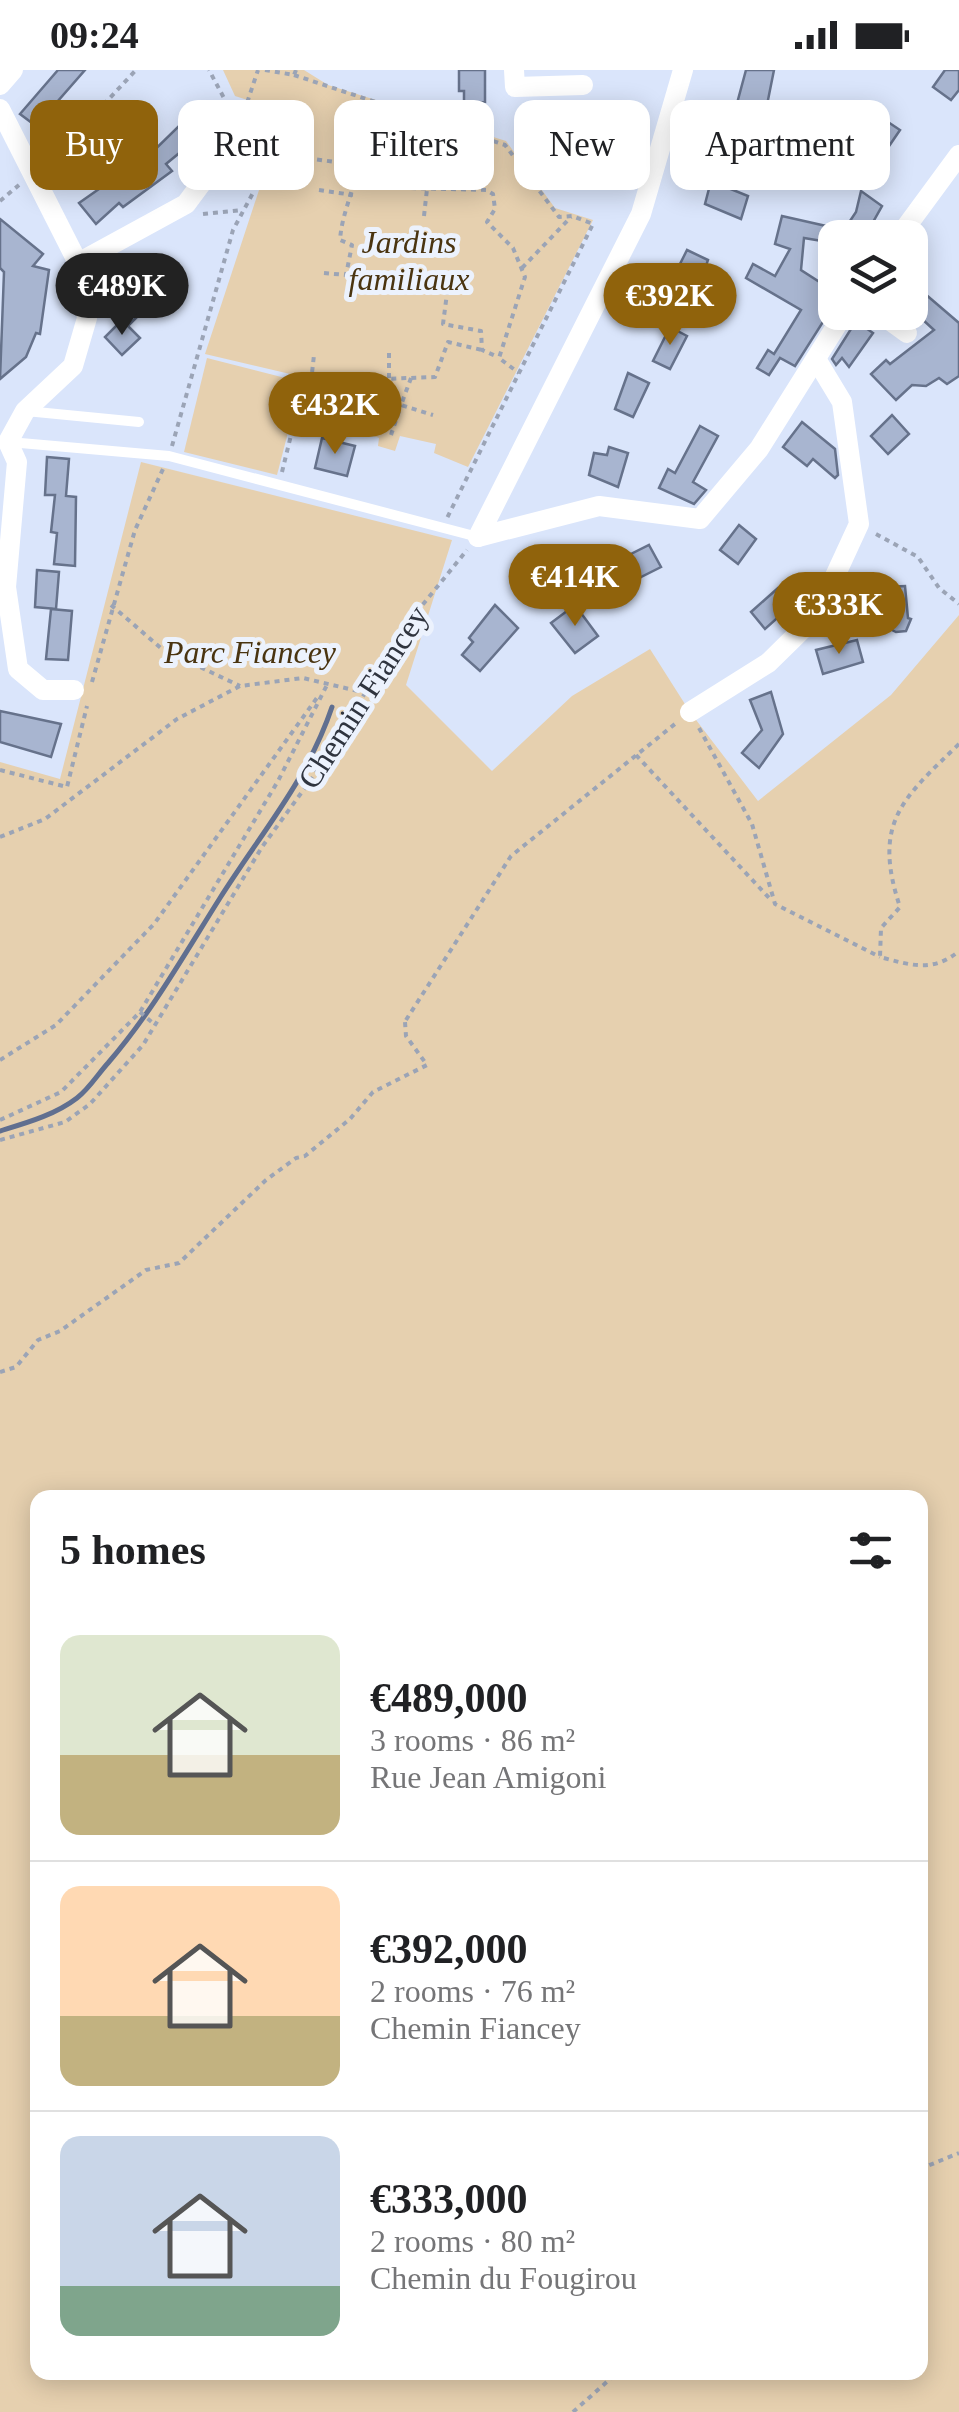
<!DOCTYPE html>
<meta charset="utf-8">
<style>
:root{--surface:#fff;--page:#f2f2f2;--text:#202124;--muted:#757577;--line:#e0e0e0;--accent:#90630c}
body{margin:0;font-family:"Times New Roman",serif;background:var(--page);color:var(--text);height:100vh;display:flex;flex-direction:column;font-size:38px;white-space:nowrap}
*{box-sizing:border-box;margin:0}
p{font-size:32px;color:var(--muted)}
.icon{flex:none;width:55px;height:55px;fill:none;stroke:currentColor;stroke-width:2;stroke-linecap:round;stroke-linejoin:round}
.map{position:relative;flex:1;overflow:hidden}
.details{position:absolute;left:30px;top:1420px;width:898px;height:890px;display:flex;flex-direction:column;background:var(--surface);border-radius:20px;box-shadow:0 5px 25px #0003}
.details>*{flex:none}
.guide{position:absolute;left:30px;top:30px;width:900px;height:90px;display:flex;gap:20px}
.buttons{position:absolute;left:818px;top:150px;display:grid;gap:20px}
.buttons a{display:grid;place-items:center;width:110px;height:110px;border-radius:20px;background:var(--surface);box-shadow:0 5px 25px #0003;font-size:50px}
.price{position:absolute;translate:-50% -85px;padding:0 22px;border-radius:35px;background:var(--accent);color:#fff;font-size:32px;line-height:65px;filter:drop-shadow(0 2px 5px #0008)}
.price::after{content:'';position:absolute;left:50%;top:60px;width:30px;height:22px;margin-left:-15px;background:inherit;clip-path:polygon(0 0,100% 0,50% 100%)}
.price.on{background:#222;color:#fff}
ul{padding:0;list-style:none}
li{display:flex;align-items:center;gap:30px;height:250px;padding:0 30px}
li+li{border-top:2px solid var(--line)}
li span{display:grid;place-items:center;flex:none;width:280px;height:200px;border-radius:20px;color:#555}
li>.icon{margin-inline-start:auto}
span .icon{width:120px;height:120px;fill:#fffc;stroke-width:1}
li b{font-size:42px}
h2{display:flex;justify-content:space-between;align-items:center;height:120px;padding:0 30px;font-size:42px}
.chip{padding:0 35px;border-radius:20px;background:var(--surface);box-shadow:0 5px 25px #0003;font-size:35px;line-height:90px}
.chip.on{background:var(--accent);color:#fff}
.status{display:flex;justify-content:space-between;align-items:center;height:70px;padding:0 50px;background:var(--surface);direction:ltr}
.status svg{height:28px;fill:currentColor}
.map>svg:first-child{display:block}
.green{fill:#e6d0af;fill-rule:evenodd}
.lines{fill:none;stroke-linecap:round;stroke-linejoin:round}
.stream{stroke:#606f90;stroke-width:5}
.building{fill:#a8b5d0;stroke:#66728b;stroke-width:2.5}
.path{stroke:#9ba4b6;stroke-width:4;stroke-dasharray:5 5;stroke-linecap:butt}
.lane{stroke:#fff;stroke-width:10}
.street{stroke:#fff;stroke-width:20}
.labels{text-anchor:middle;stroke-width:10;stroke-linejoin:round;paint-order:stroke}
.park-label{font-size:32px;font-style:italic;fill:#4a3410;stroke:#ecf2fd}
.street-label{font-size:32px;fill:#2f343f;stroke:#ecf2fd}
</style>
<div class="status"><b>09:24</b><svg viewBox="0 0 49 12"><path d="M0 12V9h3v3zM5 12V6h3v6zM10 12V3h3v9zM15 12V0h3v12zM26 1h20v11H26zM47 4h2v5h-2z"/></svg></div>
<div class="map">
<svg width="959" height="2342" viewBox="0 0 959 2342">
<rect width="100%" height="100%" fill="#dae5fb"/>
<g class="green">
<polygon points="223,0 304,0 328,15 506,71 555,138 593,150 468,397 434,383 436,374 400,366 395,381 378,376 379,368 330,348 337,315 205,284 259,120 272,38 235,26"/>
<polygon points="207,288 301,312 277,405 184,382"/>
<path d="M141,392L452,470L406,615L492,701L572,626L650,579L690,642L758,731L891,625L959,545V2342H0V692L60,709ZM38,1428H920V2302H38Z"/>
</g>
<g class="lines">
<path class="stream" d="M0,1061C26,1053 55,1045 77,1028C89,1019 98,1004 108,993C152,942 184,885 220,828C261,763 307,711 332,637"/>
</g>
<g class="building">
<polygon points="58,0 85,0 36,56 20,44"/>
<polygon points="459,0 485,0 485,32 464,33 464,21 459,21"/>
<polygon points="746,0 774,0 760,70 752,68 748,83 725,78"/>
<polygon points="945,0 959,0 959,20 951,30 933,17"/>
<polygon points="599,42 614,42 614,84 595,85 595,74 565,74 561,86 535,86 534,53 565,52 565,59 592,59 592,51 599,51"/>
<polygon points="882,48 900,60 870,104 851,91"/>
<polygon points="181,54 195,70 166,94 172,101 123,137 119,133 96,154 79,133 129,98 132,102"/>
<polygon points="711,111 748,126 741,149 705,134"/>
<polygon points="861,121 882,136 864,168 822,168 822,171 804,168 801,200 835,222 835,233 795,296 780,288 769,305 757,298 768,280 774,284 801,240 746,208 753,194 775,206 790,179 775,174 782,146 844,160 856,142"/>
<polygon points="0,149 43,184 33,196 49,200 40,264 36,263 26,287 0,309 4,202 0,198"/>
<polygon points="687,180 708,190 698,219 673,208"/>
<polygon points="144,195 162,213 136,239 141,243 128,256 110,236"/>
<polygon points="910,211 959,253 959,306 947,314 939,308 926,316 912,315 896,330 871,304 886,290 890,294 934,260 910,238"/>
<polygon points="122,250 140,268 122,285 105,267"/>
<polygon points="856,251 873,263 849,297 842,288 836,295 832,289"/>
<polygon points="670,257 687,266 670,299 653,291"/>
<polygon points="628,303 649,313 633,347 615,339"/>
<polygon points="892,345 909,364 888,384 871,366"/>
<polygon points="802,352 835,379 838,405 835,408 813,389 807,396 783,377"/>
<polygon points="700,356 718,366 693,412 706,420 694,434 659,418 668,399 675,403"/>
<polygon points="322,368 355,376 347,406 315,398"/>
<polygon points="609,377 628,383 618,417 589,405 594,383 607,385"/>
<polygon points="47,387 69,389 66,426 76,427 75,496 54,494 57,463 51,462 55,425 45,425"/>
<polygon points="739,455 756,469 738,494 720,480"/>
<polygon points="649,475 661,497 615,520 605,497"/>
<polygon points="37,500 59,502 56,539 35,537"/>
<polygon points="905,516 908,548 911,549 906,561 896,562 878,553 886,536 885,517"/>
<polygon points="778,518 793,534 765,559 751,542"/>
<polygon points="495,535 518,558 480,601 462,585 473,572 469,568"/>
<polygon points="575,535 598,566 575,583 551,553"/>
<polygon points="51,539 72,541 68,590 46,589"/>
<polygon points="857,570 863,592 823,604 816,580"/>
<polygon points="771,622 783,664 759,698 742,683 762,660 750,630"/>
<polygon points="0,641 61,654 51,687 0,672"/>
</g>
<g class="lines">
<g class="path">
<polyline points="265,0 294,5 296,0"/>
<polyline points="294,5 505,75 559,147 572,146 593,154 447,448"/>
<polyline points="234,47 271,45 289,51 297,82 306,88 357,95 391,107 406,118 486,120 493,124 495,139 487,152 513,178 525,207 499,288 519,303"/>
<polyline points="234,47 247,33 258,0"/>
<polyline points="49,93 136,0"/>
<polyline points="366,98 372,79"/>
<polyline points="434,119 443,95"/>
<polyline points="319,120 353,125"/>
<polyline points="0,131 19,115"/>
<polyline points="203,144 242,140"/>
<polyline points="424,146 427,119"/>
<polyline points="522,198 571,147"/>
<path d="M324,203L346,205L352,175L340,170C342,142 354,123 357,95"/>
<polyline points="421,206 449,208 443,254 481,261 482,280 498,287"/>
<polyline points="389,308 389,281"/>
<polyline points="411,308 401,335 433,345"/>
<polyline points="311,312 314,285"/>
<polyline points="391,365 401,335"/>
<polyline points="172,376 233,160 254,121 256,107 248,73 209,0"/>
<polyline points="282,402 304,312 435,307 448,272 482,280"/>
<polyline points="876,464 918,487 939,518 959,534"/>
<polyline points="111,535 162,579 240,616"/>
<polyline points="92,612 135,460 163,399"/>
<polyline points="699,658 752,754 775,834 880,887"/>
<path d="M959,674C902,729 872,753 900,837L881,858L880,887C910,895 933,903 959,881"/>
<polyline points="636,685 771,830"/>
<polyline points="0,700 67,717 87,636"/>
<polyline points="0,767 45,749 177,649 240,616 303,608 362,622"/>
<polyline points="140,942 155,955"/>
<polyline points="406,950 511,786 675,654"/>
<polyline points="0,990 56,955 154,854 319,625"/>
<polyline points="0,1050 61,1022 140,942 278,711 328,613"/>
<polyline points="0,1070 65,1052 90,1034 143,975 262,777 331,682 399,564 467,480"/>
<polyline points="0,1302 16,1297 38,1270 60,1261 146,1200 179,1193 266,1110 296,1088 305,1086 350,1049 373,1022 427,995 406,966 405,952"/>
<polyline points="920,2099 959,2083"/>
<polyline points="573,2342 618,2302"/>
</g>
<g class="lane">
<polyline points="26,341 139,352"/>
<polyline points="9,372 169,386 478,467"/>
</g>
<g class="street">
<polyline points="514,0 515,17 583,15"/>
<polyline points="0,15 13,0"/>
<polyline points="0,39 78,193 87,248 73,296 25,341 8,372 17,392 6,517 18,599 43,620 74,620"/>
<polyline points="898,168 959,85"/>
<polyline points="78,193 186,134 209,103"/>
<polyline points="878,242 907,263"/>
<polyline points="478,467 641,144 683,0"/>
<polyline points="478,467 599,436 700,449 759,379 845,242"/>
<polyline points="690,642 768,593 817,545 859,454 842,332 816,289"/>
</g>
</g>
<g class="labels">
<g class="park-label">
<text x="409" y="183">Jardins<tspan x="409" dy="37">familiaux</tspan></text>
<text x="250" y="593">Parc Fiancey</text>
</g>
<g class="street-label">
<text transform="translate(363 627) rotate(-57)" y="11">Chemin Fiancey</text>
</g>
</g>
</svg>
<div class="buttons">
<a><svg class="icon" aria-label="layers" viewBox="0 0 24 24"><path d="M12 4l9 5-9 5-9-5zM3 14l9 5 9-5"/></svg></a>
</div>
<b class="price on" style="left:122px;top:268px">€489K</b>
<b class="price" style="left:670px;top:278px">€392K</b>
<b class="price" style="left:335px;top:387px">€432K</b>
<b class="price" style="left:575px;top:559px">€414K</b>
<b class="price" style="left:839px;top:587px">€333K</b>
<div class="guide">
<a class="chip on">Buy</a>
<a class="chip">Rent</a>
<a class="chip">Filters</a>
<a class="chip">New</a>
<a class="chip">Apartment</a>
</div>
<section class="details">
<h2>5 homes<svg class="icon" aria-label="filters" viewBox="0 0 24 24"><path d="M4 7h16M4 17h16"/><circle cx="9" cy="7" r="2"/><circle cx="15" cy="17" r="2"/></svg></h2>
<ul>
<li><span style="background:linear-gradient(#dfe7d0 60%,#c2b280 0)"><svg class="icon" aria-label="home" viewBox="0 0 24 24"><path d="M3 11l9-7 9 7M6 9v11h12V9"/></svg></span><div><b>€489,000</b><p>3 rooms · 86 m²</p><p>Rue Jean Amigoni</p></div></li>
<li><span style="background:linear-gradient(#ffd9b3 65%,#c2b280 0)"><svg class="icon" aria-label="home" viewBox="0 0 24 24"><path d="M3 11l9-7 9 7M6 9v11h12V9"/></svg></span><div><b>€392,000</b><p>2 rooms · 76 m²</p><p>Chemin Fiancey</p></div></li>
<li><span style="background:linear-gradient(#c9d6e8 75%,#7fa58c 0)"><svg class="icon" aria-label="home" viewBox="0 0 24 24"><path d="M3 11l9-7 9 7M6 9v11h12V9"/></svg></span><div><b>€333,000</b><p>2 rooms · 80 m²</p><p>Chemin du Fougirou</p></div></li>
</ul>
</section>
</div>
